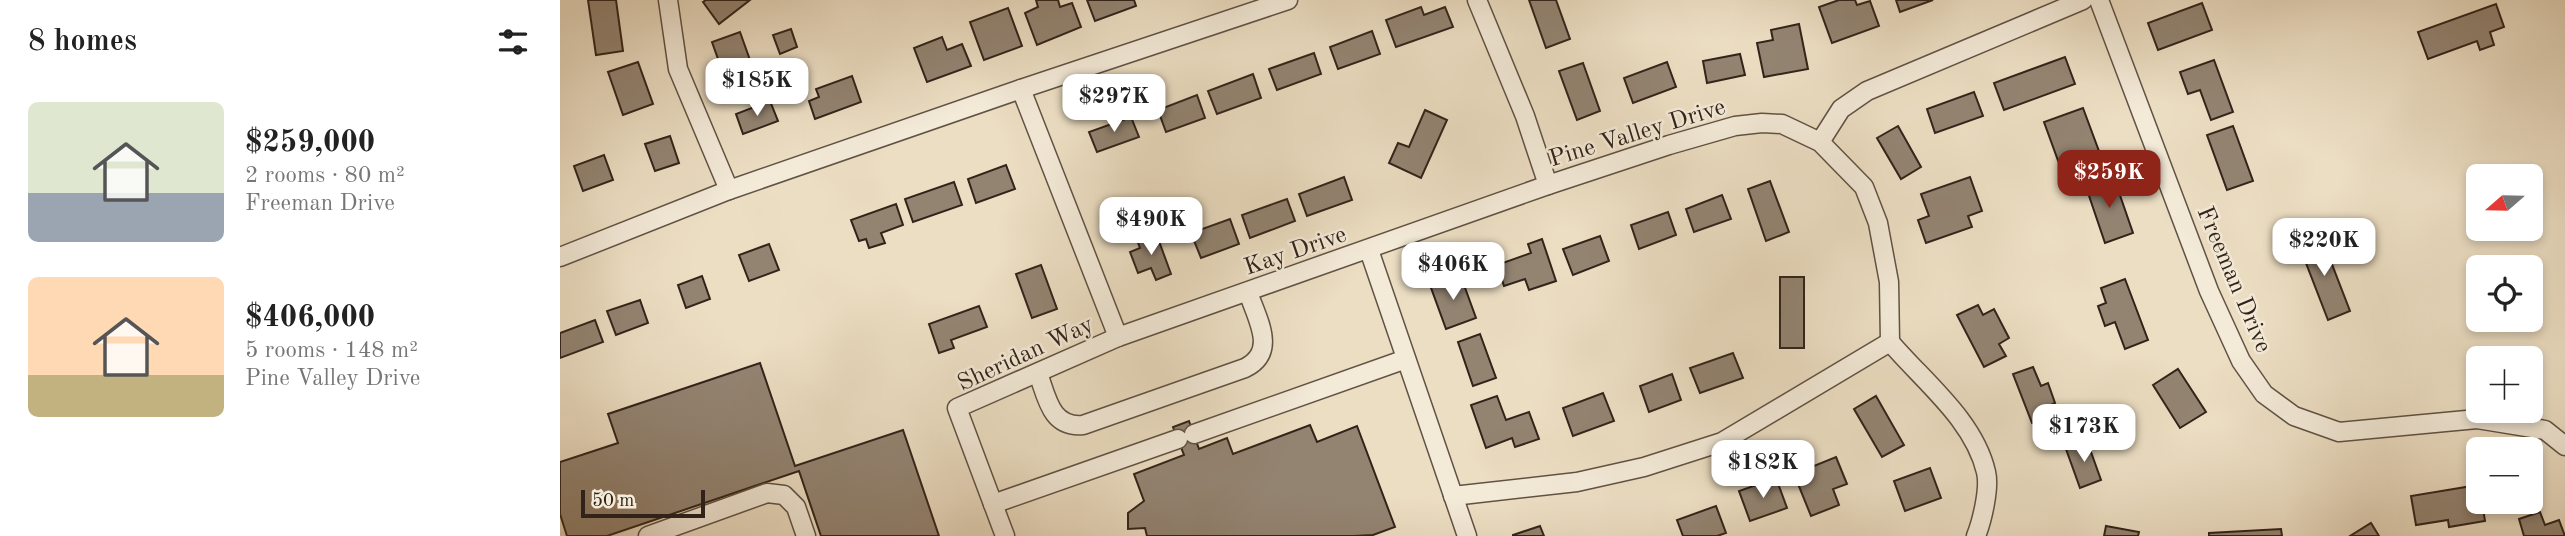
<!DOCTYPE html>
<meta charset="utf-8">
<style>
:root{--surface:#fff;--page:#f6f6f6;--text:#222;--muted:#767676;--accent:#8f2418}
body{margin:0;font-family:"Old Standard TT",serif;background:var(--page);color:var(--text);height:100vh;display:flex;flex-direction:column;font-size:26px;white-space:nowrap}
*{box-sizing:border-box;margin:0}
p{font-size:23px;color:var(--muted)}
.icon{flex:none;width:38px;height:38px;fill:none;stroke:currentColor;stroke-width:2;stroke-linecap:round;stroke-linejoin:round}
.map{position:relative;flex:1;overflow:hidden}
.panel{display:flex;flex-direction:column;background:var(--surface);width:560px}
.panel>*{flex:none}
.needle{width:46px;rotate:250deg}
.buttons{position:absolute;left:1906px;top:164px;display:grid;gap:14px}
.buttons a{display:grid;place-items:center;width:77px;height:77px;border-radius:10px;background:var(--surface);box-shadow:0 4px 10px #0003;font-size:35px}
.scale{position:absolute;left:21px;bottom:18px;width:124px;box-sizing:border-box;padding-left:7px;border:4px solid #32231a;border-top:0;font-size:19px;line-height:24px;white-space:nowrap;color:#32231a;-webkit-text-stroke:5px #f3ead8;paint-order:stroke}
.price{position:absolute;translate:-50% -60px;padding:0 16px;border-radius:14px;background:#fff;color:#222;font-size:23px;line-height:46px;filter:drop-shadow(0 2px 4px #0008)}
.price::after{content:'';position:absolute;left:50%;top:42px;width:21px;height:16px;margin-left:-10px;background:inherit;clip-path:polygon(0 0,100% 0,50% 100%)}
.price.selected{background:var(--accent);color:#fff}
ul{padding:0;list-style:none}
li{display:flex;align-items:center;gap:21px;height:175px;padding:0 28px}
li span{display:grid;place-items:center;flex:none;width:196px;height:140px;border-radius:10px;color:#555}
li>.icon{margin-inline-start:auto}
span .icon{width:84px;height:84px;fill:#fffc;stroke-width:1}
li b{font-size:30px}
h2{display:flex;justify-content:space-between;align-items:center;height:84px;padding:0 28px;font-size:30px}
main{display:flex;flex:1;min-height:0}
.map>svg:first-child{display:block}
.building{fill:#938472;stroke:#32231a;stroke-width:2}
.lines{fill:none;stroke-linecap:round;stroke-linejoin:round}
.minor-casing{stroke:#605244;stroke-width:21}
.minor{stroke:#f3ead8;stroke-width:18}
.labels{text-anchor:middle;stroke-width:5;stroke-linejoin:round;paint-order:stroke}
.street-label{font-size:24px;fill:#32231a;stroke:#f3ead8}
</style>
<main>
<section class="panel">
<h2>8 homes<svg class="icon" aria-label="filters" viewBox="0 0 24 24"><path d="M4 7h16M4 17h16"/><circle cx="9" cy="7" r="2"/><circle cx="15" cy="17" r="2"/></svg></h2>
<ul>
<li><span style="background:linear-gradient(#dfe7d0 65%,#9aa5b1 0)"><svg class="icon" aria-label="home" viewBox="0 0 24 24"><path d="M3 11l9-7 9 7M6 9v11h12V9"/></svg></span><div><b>$259,000</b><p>2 rooms · 80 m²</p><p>Freeman Drive</p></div></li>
<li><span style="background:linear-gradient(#ffd9b3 70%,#c2b280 0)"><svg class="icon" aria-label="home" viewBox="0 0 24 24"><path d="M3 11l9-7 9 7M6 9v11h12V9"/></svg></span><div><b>$406,000</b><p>5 rooms · 148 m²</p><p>Pine Valley Drive</p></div></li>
</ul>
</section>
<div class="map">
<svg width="2005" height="536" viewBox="0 0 2005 536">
<rect width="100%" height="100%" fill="#ecdec3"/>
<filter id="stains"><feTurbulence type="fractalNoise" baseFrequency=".00286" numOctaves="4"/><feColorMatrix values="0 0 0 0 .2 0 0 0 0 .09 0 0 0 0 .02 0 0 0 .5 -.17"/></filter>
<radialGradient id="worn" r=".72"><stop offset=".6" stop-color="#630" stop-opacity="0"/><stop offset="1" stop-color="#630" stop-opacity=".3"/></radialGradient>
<g class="building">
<polygon points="28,0 56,0 63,51 36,55"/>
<polygon points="146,0 190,0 159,24 143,2"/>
<polygon points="476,0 498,0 500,7 512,3 521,27 477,45 465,13 478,7"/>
<polygon points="527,0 574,0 576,6 535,21"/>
<polygon points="969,0 996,0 1010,39 986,48"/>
<polygon points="1279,0 1295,0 1297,5 1310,1 1319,26 1272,43 1259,7"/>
<polygon points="1336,0 1373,0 1340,12"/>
<polygon points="1642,3 1652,30 1598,50 1588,23"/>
<polygon points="1936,4 1944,27 1930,32 1934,45 1920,50 1917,41 1868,59 1858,32"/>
<polygon points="861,7 864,15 885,7 893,27 836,47 826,20"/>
<polygon points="448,8 462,46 424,60 410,22"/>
<polygon points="1239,24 1248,69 1204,77 1197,43 1213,40 1211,30"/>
<polygon points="231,29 237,47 220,54 213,35"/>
<polygon points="812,31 820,54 778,69 770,47"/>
<polygon points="180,32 196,77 168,87 152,42"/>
<polygon points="382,37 387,50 402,44 411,66 367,82 354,48"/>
<polygon points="754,53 761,74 717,90 709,69"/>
<polygon points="1180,54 1185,75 1147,83 1143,61"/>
<polygon points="1505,57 1515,84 1444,110 1434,83"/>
<polygon points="1654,60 1673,112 1651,120 1640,90 1628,94 1620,72"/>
<polygon points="78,62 93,104 63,115 48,72"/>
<polygon points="1107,62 1116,87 1073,103 1064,78"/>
<polygon points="1023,63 1040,111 1017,120 999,71"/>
<polygon points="693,74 701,98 657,114 648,91"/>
<polygon points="292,76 301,102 255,119 249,101 259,97 256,89"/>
<polygon points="1414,92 1423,116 1375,133 1367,109"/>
<polygon points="637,95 645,118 606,132 598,110"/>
<polygon points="210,101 218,121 183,134 176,114"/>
<polygon points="1523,108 1543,162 1504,177 1484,122"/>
<polygon points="865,110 887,120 861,178 829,163 838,143 849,147"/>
<polygon points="571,117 579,137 537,152 529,132"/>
<polygon points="1338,126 1361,167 1341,179 1317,138"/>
<polygon points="1673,126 1693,181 1667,190 1647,135"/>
<polygon points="110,136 119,163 95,171 85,144"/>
<polygon points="44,155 53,180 23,191 14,166"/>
<polygon points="446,165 455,189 416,203 408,179"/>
<polygon points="784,177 792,200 747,216 739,194"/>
<polygon points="1410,177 1422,211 1408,216 1412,227 1366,243 1358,220 1369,216 1361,194"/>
<polygon points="1554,178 1573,233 1545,243 1526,187"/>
<polygon points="1210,181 1229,232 1206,241 1188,189"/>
<polygon points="394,182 402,205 353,222 345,199"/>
<polygon points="1162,195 1171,219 1134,232 1126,209"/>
<polygon points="727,199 735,221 690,238 682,215"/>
<polygon points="336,204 343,225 321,233 325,243 309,248 306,239 299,241 291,220"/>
<polygon points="1108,212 1116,235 1079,249 1071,225"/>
<polygon points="670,219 679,244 641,258 631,233"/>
<polygon points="596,233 611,274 596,280 591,268 578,273 570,252 580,248 577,240"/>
<polygon points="1040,236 1049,261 1013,275 1003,249"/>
<polygon points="1761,236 1790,311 1768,320 1739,245"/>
<polygon points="982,239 996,281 969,290 965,279 944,286 937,265 971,253 968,244"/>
<polygon points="209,244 219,270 189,281 179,255"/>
<polygon points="481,265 497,309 472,318 456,274"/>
<polygon points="900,274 916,318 886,329 870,285"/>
<polygon points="142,276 150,299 126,308 118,285"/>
<rect x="1220" y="277" width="24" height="71"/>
<polygon points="1565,279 1588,340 1565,349 1555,322 1545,326 1538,306 1546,303 1541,288"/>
<polygon points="80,300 88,323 56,335 47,311"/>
<polygon points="1418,305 1423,315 1434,309 1449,338 1439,344 1446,356 1424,367 1397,315"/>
<polygon points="419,306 427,327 391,340 394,348 379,353 369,324"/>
<polygon points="35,320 43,342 0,358 0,333"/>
<polygon points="920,334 936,378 913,386 898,342"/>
<polygon points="1173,353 1183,378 1140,393 1130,368"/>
<polygon points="200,363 235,466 343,430 379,536 261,536 239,471 47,536 7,536 0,514 0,462 58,443 48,414"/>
<polygon points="1473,367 1481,386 1488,383 1495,403 1489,406 1493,415 1472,423 1453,374"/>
<polygon points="1618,369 1646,412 1620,428 1593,385"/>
<polygon points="1112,374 1121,400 1089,412 1080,386"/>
<polygon points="1043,393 1054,421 1013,436 1003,408"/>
<polygon points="937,396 946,420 969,412 979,439 955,447 952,438 926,448 911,405"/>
<polygon points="1316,396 1344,445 1322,457 1294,409"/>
<polygon points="629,421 639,449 667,438 673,454 750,425 757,442 797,426 835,527 813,535 794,536 587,536 585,528 568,529 568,513 584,501 574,474 624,455 613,427"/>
<polygon points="1527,441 1541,480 1520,488 1506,449"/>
<polygon points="1276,457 1287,484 1273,489 1279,505 1251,516 1234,474"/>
<polygon points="1370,468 1381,498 1345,511 1334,481"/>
<polygon points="1216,478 1227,508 1190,521 1179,491"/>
<polygon points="1918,485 1918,502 1922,502 1925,521 1889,527 1888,520 1856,525 1851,496"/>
<polygon points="1156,506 1166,533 1157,536 1123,536 1117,520"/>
<polygon points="1980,512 1985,525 1999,520 2005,536 1964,536 1959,519"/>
<polygon points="1811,523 1819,536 1790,536"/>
<polygon points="980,526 984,536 953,536 953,535"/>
<polygon points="1546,526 1579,532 1578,536 1544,536"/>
<polygon points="1721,529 1722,536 1649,536 1649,533"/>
</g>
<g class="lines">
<g class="minor-casing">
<g id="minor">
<polyline points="108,0 118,69 169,190"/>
<polyline points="917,0 965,116 988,185"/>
<polyline points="1539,0 1649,291 1681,361 1704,394 1734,416 1779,432 1917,419 1985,430 2005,446"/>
<polyline points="461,89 558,337"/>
<polyline points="1260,142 1281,109 1307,91 1523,0"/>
<polyline points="809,250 907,536"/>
<polyline points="0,257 169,190 461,89 728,0"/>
<path d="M478,373C487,398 491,428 523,425L685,368C718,352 697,319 688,292"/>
<polyline points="634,434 846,359"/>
<polyline points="893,496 1017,482 1084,467 1162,442 1330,342"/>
<polyline points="433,504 618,439"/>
<polyline points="88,536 207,493 224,495 236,507 246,536"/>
<path d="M445,536L397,408L558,337L988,185L1109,145L1175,126L1202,123L1222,124L1260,142L1304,187L1318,223L1329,282L1330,342C1364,382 1414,420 1426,472C1430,488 1422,521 1416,536"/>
</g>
</g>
<use href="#minor" class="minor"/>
</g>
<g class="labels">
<g class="street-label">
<text transform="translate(1077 132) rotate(-17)" y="8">Pine Valley Drive</text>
<text transform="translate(735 250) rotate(-19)" y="8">Kay Drive</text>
<text transform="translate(1675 279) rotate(67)" y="8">Freeman Drive</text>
<text transform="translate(465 353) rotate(-25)" y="8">Sheridan Way</text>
</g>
</g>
<rect width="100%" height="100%" filter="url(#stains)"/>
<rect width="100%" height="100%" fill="url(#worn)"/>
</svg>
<div class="buttons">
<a><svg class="needle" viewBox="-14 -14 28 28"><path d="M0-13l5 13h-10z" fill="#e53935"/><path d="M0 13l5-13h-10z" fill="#767676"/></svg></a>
<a><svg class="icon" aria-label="locate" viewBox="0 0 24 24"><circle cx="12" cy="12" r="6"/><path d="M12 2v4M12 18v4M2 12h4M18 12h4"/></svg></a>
<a>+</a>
<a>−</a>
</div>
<div class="scale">50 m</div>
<b class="price" style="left:197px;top:118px">$185K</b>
<b class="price" style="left:554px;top:134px">$297K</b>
<b class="price selected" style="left:1549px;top:210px">$259K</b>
<b class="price" style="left:591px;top:257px">$490K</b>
<b class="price" style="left:1764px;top:278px">$220K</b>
<b class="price" style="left:893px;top:302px">$406K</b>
<b class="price" style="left:1524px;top:464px">$173K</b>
<b class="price" style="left:1203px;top:500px">$182K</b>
</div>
</main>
